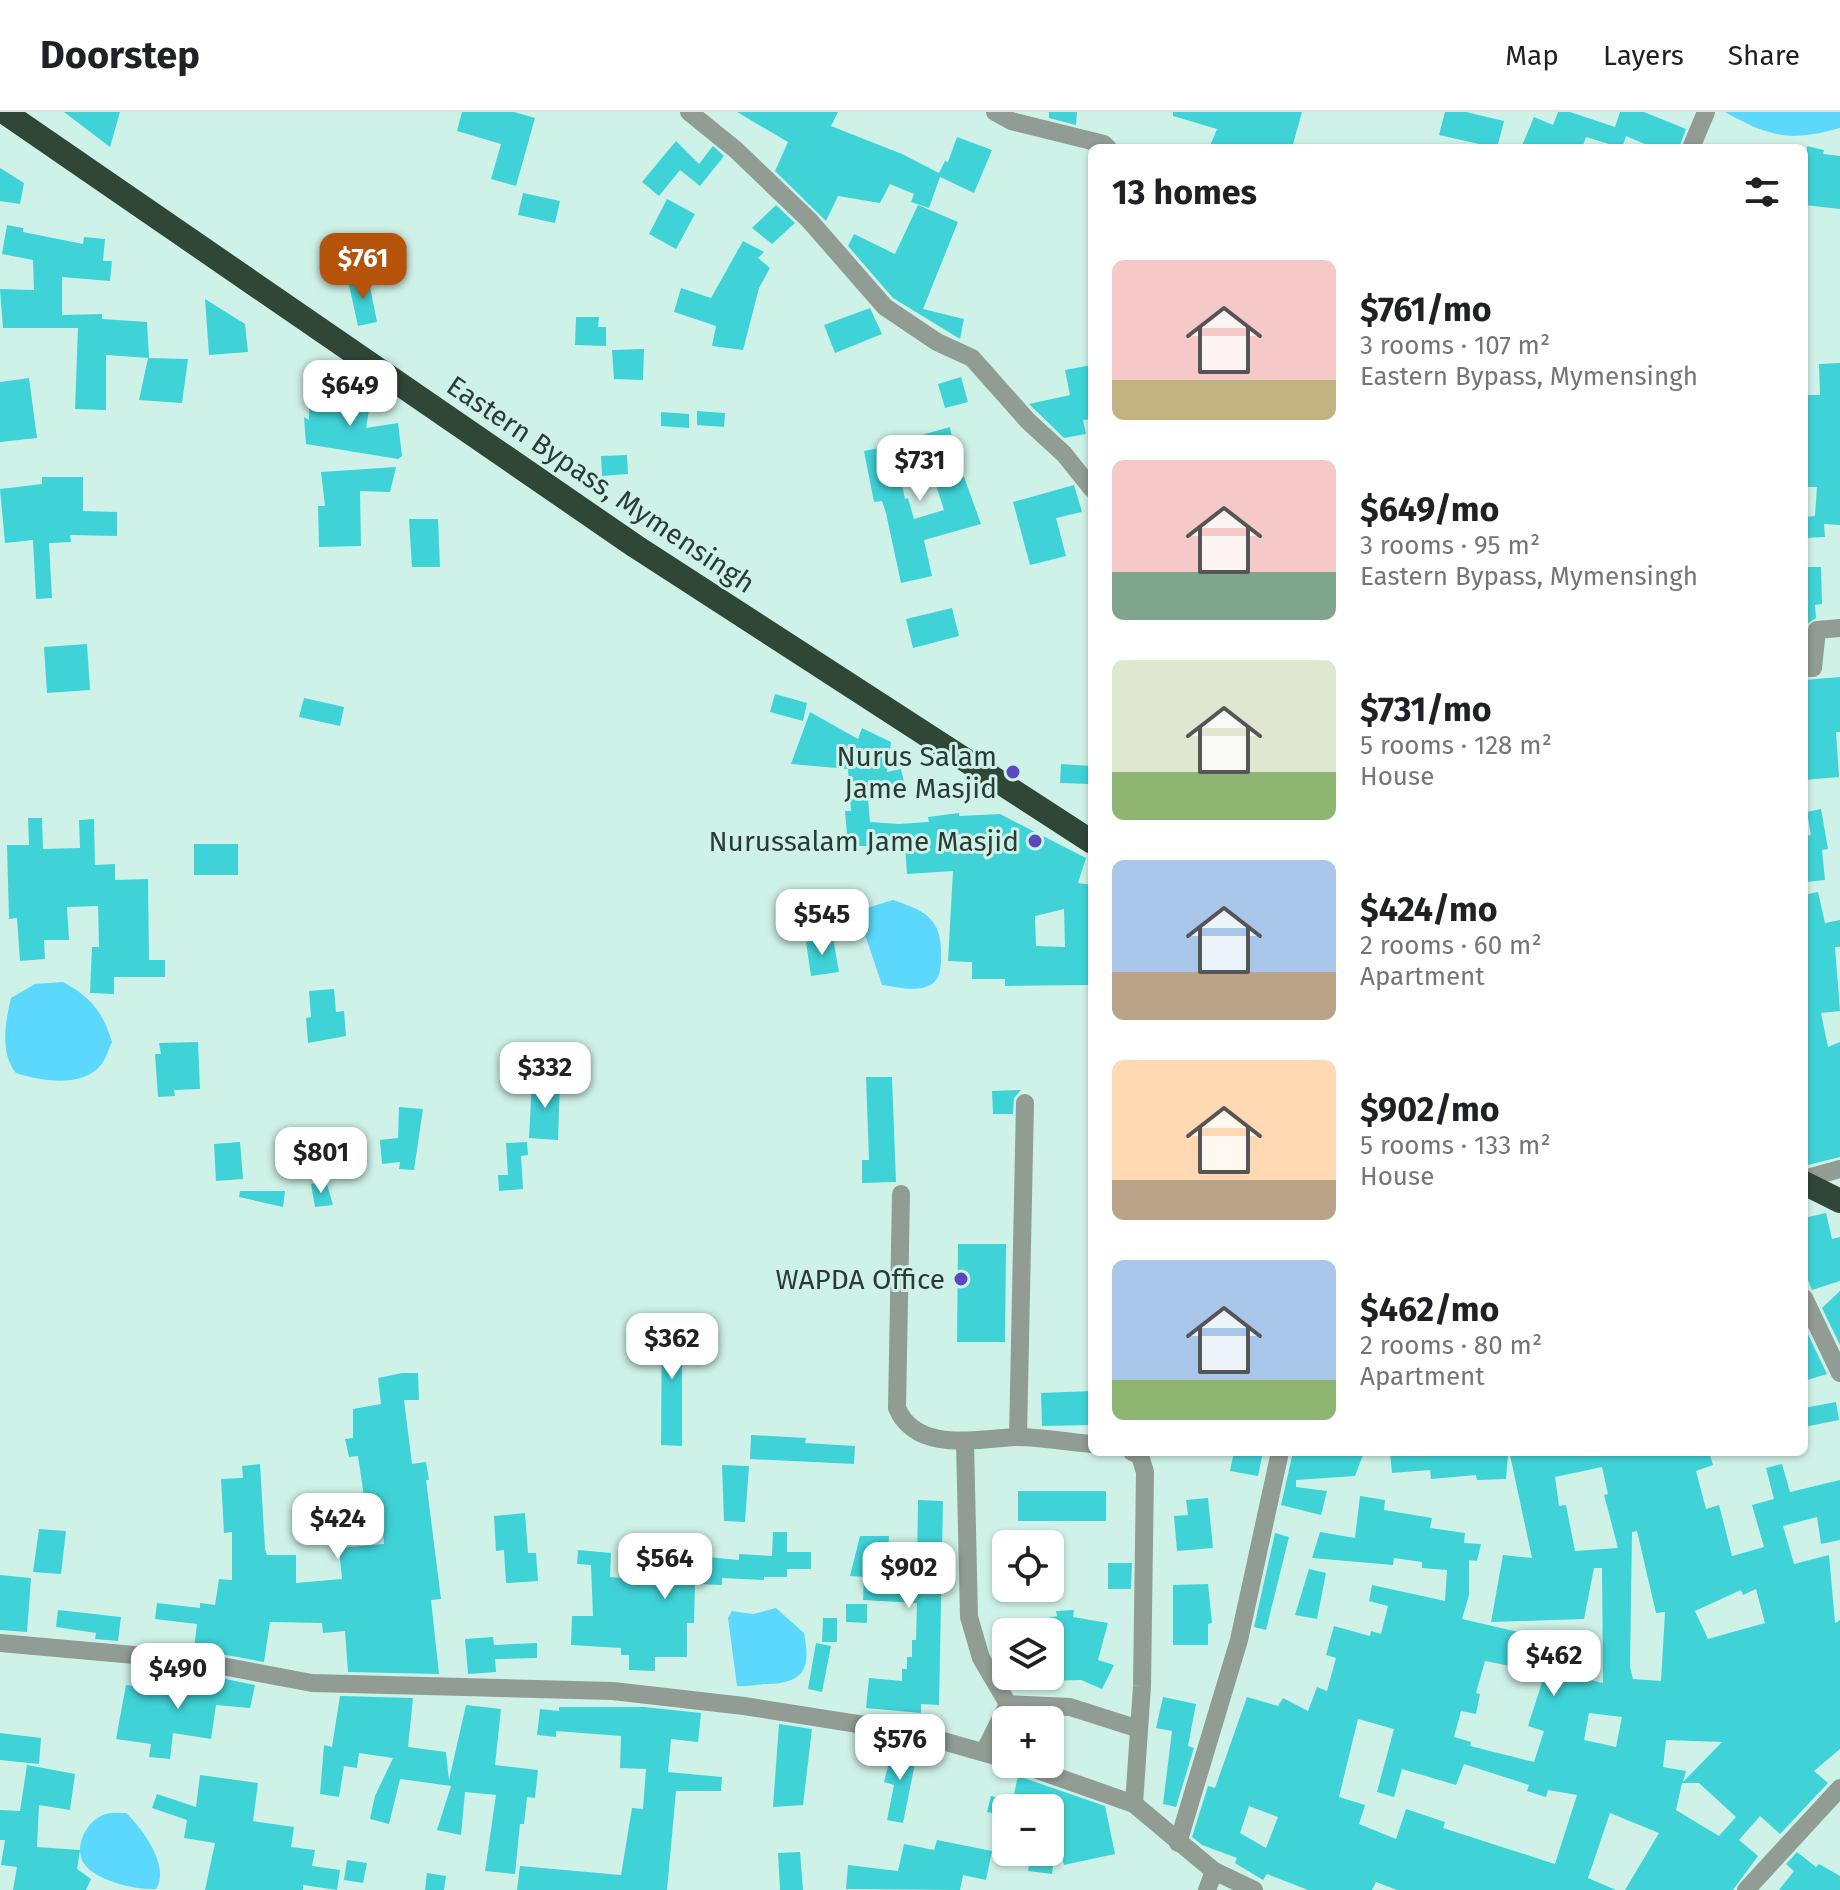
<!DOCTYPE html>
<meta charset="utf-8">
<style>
:root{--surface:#fff;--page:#f6f6f6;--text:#202124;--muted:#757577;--line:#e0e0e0;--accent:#b45309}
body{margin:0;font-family:"Fira Sans",sans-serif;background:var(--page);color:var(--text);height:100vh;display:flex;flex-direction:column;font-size:30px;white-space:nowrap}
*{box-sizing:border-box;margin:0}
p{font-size:26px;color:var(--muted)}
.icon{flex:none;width:44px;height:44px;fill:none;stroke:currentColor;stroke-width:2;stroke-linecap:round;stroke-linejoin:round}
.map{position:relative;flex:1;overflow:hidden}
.drawer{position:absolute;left:1088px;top:32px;width:720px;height:1312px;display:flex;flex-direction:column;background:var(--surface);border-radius:12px;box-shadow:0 2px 6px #0004}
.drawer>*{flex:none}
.buttons{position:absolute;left:992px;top:1418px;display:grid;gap:16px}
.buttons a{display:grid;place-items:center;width:72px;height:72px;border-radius:12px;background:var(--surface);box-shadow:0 2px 6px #0004;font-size:40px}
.price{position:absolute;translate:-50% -68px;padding:0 18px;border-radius:16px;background:#fff;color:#222;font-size:26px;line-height:52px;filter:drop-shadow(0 2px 4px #0008)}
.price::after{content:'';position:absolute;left:50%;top:48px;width:24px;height:18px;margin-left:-12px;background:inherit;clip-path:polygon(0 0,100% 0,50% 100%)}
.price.on{background:var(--accent);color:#fff}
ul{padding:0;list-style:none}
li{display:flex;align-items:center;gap:24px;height:200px;padding:0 24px}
li span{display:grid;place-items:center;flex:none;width:224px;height:160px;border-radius:12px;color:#555}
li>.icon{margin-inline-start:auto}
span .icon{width:96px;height:96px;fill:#fffc;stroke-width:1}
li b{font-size:34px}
h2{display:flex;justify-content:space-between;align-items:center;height:96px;padding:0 24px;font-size:34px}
header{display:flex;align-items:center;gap:48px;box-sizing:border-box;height:112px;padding:0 40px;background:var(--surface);border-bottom:2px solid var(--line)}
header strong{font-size:38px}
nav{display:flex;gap:44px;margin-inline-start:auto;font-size:28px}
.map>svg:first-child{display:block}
.water{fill:#5bd8fc}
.building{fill:#3fd3d8;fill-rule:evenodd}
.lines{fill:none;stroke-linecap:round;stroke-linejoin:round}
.minor{stroke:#919c94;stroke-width:18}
.highway{stroke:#304738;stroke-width:24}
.poi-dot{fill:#5b48c0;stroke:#cff2e8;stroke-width:3}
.labels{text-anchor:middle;stroke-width:6;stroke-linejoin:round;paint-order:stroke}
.street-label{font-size:28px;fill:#2c3a36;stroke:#cff2e8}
.poi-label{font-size:28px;fill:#2c3a36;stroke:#cff2e8;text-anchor:end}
</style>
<header>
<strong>Doorstep</strong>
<nav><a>Map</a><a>Layers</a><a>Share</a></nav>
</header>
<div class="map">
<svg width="1840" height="1778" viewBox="0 0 1840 1778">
<rect width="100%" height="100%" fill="#cff2e8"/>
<g class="water">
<path d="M1725,0H1840V16C1791,30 1769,25 1725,0Z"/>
<path d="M893,788C930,800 943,809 941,850C940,859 940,866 932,872C919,881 896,875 882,873L857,799Z"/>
<path d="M63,870C91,885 103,900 112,930C108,938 106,947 101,953C83,976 40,969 16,961C0,941 5,911 11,886L35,872Z"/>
<path d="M776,1496L804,1521C811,1556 805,1570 769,1572C758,1572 748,1575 737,1574L728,1506L732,1499L753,1502Z"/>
<path d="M126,1701C142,1716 171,1755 156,1777C136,1778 97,1769 85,1753C72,1736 87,1707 106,1702C112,1700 120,1701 126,1701Z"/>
</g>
<g class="building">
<polygon points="64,0 120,0 110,35"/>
<polygon points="462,0 514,0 535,6 516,74 491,67 501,32 457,19"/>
<polygon points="737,0 838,0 831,14 902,42 939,61 945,49 948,50 957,25 992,38 974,81 940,65 929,96 911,90 914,82 890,72 880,91 838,84 826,109 775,59 788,30"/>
<polygon points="1049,0 1077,0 1076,13 1049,6"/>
<polygon points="1173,0 1302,0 1292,36 1209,36 1217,17 1173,4"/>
<polygon points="1445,0 1466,0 1504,9 1497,36 1439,23"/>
<polygon points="1558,0 1570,0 1615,15 1620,0 1644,0 1686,17 1679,36 1654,36 1626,24 1622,36 1586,25 1582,36 1521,36 1534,5 1553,13"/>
<polygon points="676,29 699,52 713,34 724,44 700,74 680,58 659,84 642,70"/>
<polygon points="1807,34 1824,38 1823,42 1840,44 1840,97 1804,93"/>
<polygon points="0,56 24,71 20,92 0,89"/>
<polygon points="523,81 560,89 555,111 518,103"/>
<polygon points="667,87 695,102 676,137 649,122"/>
<polygon points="776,93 795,111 772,132 752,116"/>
<polygon points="918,93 958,110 923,197 964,207 960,227 893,186 848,134 854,122 895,142"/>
<polygon points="7,113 23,116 23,120 83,132 84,125 105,127 103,149 112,149 110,169 62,165 62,203 102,202 102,207 147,210 149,246 106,243 106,298 75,297 78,216 3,216 0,177 34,178 33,148 2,142"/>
<polygon points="743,129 764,140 758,146 770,156 759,176 743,238 712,234 716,214 674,200 681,176 711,186"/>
<polygon points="368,165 377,210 358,214 348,168"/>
<polygon points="205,187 245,212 248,240 209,243"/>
<polygon points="870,196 882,222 835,241 824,213"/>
<polygon points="576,205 599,205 598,215 606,215 606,234 575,233"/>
<polygon points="644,237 643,268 614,267 612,238"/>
<polygon points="148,246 188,247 182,291 139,288"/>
<polygon points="1840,251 1840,413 1824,412 1825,425 1804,426 1804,405 1815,404 1817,375 1804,375 1804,283 1820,283 1819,252"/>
<polygon points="345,253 373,272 373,274 340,264"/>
<polygon points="1092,253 1092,307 1083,308 1086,322 1064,326 1029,292 1070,283 1065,258"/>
<polygon points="961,265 968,290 945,296 938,272"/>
<polygon points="29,266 37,326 0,330 0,270"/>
<polygon points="309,286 371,286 366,316 398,311 402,344 398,347 306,332 304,305 309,308"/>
<polygon points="697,299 725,301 724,315 697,313"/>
<polygon points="661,300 689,302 689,316 661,314"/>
<polygon points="950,315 959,366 964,365 981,412 924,428 932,464 901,471 886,401 882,389 874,390 864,339 894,333 905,387 908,386 914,407 944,398 936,373 942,371 937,343 924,347 918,324"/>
<polygon points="627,343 628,362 602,364 601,344"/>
<polygon points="396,355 390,380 360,379 361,434 319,435 318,394 325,394 321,360"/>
<polygon points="42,365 83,365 83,399 117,400 117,424 70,423 71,430 49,431 52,486 36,487 33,428 5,431 0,377 42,372"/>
<polygon points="1074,373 1082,400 1056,406 1066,444 1030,453 1013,390"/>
<polygon points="409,407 438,407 440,455 412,455"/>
<polygon points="1804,455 1821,455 1822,492 1815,493 1816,506 1807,512 1804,527"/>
<polygon points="952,496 959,524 913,536 906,507"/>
<polygon points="87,532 90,578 47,581 44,535"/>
<polygon points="1840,565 1840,620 1836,620 1839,665 1804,668 1804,568"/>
<polygon points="775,582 807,591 803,609 770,600"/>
<polygon points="304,586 344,595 340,614 299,605"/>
<path d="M810,600L858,627L862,616L891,630L887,660L901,657L906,678L868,686L870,710L899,712L929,710L928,705L959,701V704L1000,702L1086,746L1078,771L1092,773L1089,804H1092V873L1005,874V867H972V850L948,849L953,759L907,762L905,734H848L845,699H851L848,657L791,652ZM1064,797L1065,835L1036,834L1035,804Z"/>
<polygon points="1061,652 1091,654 1090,672 1060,671"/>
<polygon points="1821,697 1828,737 1822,738 1825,768 1806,770 1804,724 1811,723 1807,700"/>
<polygon points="28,706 42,706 43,737 80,736 79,708 94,707 95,753 115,752 115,768 148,767 149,848 165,848 165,865 114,865 114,882 90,881 92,835 99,835 98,794 67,795 69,828 44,828 45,847 20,849 17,806 9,807 7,733 29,733"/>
<rect x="194" y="732" width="44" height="31"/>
<polygon points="1818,780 1825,811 1840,808 1840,835 1835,835 1840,899 1821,901 1828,935 1840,930 1840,1045 1808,1053 1804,1035 1804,783"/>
<polygon points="833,826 839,860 811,864 806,830"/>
<polygon points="334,877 336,900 344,899 346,924 308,931 306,906 311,905 309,879"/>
<polygon points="198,930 200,977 174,978 175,984 158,985 155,942 161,942 159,931"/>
<polygon points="866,965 892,965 896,1070 862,1071 862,1048 869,1048"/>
<polygon points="532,967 560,969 558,1028 529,1026"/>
<polygon points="1021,978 1014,986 1013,1002 993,1002 992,979"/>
<polygon points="399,995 423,997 414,1058 399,1057 400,1050 382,1052 380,1028 398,1026"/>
<polygon points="240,1030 243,1067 216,1069 214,1032"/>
<polygon points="527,1030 528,1043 521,1044 523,1077 499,1079 498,1063 508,1063 506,1031"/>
<polygon points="326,1069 333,1093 315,1095 311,1072"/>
<polygon points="240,1079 285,1079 283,1095 239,1085"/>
<polygon points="1826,1101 1832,1127 1840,1125 1840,1169 1812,1178 1804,1158 1804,1106"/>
<polygon points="958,1132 1006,1132 1005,1230 957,1230"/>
<polygon points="1840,1179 1840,1233 1822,1196"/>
<polygon points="662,1203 682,1203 682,1334 661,1333"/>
<polygon points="1804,1214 1827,1262 1804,1269"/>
<polygon points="402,1261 418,1261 419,1288 404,1288 412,1352 426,1350 429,1368 426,1368 441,1487 431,1488 439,1562 348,1560 345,1519 323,1521 322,1511 270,1510 264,1550 194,1537 197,1512 155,1507 157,1491 200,1496 200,1491 215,1493 219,1467 232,1468 232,1420 224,1421 221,1367 243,1366 242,1354 260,1352 265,1437 267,1443 296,1443 296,1471 342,1467 339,1436 384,1432 382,1404 367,1405 358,1344 349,1345 345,1327 353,1326 353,1297 381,1292 378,1266"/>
<polygon points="1092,1279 1092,1313 1042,1314 1041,1281"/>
<polygon points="1836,1290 1839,1308 1804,1315 1804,1296"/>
<polygon points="751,1323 806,1326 805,1331 855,1334 854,1352 750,1347"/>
<polygon points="1234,1340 1263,1340 1258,1364 1230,1359"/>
<polygon points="1293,1340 1364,1340 1355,1364 1296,1368 1296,1375 1327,1379 1321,1403 1281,1393"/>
<polygon points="1390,1340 1504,1340 1508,1343 1506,1367 1477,1368 1476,1363 1431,1367 1430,1358 1392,1361"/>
<path d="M1533,1340H1709L1713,1353L1696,1359L1706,1397L1719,1393L1732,1444L1764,1435L1752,1393L1774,1387L1766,1356L1782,1352L1790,1380L1840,1368V1428L1821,1432L1817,1405L1783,1414L1794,1452L1829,1443L1835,1511L1840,1508V1637L1814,1659L1828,1671L1780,1722L1760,1704L1739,1728L1758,1744L1733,1778H1625L1659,1721L1610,1701L1588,1766L1616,1778H1397L1376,1770L1372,1778H1308L1267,1762L1263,1768L1235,1751L1237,1746L1202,1733L1192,1725L1208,1674L1215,1676L1247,1585L1278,1594L1283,1586L1308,1599L1317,1575L1327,1579L1336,1546L1326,1543L1334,1514L1370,1524L1371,1519L1381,1522L1388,1494L1369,1489L1372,1473L1445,1489L1447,1458L1422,1456V1450L1394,1446L1393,1453L1312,1446L1320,1420L1355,1426L1360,1384L1385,1388L1384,1398L1432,1406L1430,1416L1465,1421L1464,1431L1481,1432L1477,1449L1469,1448V1483L1462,1507L1579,1534L1573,1564L1603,1571L1602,1456H1594L1584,1507L1491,1510L1503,1443L1532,1446L1510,1343ZM1602,1355L1608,1382L1604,1383L1618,1436L1575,1439L1566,1393L1559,1394L1555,1365ZM1637,1419L1656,1501L1665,1500L1661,1569L1633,1567L1630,1555L1632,1420ZM1756,1477L1765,1511L1708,1527L1695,1499L1741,1478L1743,1483ZM1485,1549L1545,1561L1528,1614L1544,1619L1534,1650L1470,1634L1471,1630L1454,1625L1461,1599L1476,1602L1480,1582L1476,1581ZM1589,1601L1622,1605L1616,1635L1584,1628ZM1358,1607L1394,1617L1377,1680L1394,1685L1402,1657L1456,1673L1464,1652L1529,1673L1527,1679L1546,1685L1548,1678L1577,1683L1555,1752L1443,1716L1445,1710L1406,1697L1396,1727L1359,1712L1365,1693L1339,1685ZM1666,1628L1722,1630L1683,1670L1686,1659L1663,1655ZM1682,1671H1699L1736,1705L1719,1724L1676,1698ZM1249,1694L1278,1705L1266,1736L1240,1721Z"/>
<polygon points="722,1353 749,1354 745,1410 724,1409"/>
<rect x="1018" y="1379" width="88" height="30"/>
<polygon points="1208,1386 1213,1436 1177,1439 1174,1404 1188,1403 1186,1388"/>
<polygon points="918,1388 943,1389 939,1593 921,1592 921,1601 866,1596 869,1566 902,1569 902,1557 907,1557 907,1545 912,1545 912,1528 916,1528 917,1491 863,1488 864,1465 850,1464 860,1424 889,1424 887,1454 917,1456"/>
<polygon points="525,1401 528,1441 536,1441 538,1469 506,1471 504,1438 496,1439 494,1404"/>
<polygon points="39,1417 66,1419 61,1462 33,1460"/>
<polygon points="773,1420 787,1420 787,1440 811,1440 811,1457 787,1457 787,1465 764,1465 764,1468 722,1466 722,1473 695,1472 694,1511 687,1511 687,1545 655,1545 655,1559 629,1558 629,1543 621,1543 621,1536 571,1533 572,1504 593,1504 591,1453 577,1452 578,1438 611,1441 610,1465 674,1471 675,1442 739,1448 739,1442 772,1444"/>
<polygon points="1275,1421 1289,1425 1266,1518 1254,1515"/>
<polygon points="1108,1451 1132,1451 1131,1477 1108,1477"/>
<polygon points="1309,1457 1326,1461 1317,1507 1295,1503"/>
<polygon points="0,1463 31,1466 27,1520 0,1518"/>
<polygon points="1208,1472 1212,1511 1208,1512 1208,1533 1173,1533 1173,1473"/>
<polygon points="846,1492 867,1492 867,1511 846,1510"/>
<polygon points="58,1498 121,1505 118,1529 95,1527 96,1521 56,1515"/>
<polygon points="1074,1498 1073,1505 1108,1511 1098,1548 1114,1553 1102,1577 1081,1568 1050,1569 1050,1520 1014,1520 1014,1514 1057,1504 1056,1499"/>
<polygon points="823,1506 837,1506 837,1530 822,1530"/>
<polygon points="493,1525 494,1533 537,1531 537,1546 495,1547 496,1560 468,1562 465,1527"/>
<polygon points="816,1531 831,1534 822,1580 808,1577"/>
<polygon points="191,1560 255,1573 250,1596 216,1593 211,1627 173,1621 170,1647 149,1645 151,1632 116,1627 126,1573 188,1582"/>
<polygon points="340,1584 413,1586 408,1635 446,1640 449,1668 466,1593 501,1597 495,1653 538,1658 535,1686 527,1685 524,1712 520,1712 515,1762 485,1759 496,1683 465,1680 461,1723 437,1718 451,1674 400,1667 389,1712 370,1707 375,1684 393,1646 359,1641 357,1656 344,1654 339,1685 320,1682 324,1633 332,1635"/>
<polygon points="1163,1585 1196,1592 1188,1634 1194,1636 1176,1695 1163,1692 1172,1619 1156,1616"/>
<polygon points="559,1595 644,1595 701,1601 698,1630 671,1627 668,1660 722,1665 721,1679 676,1679 667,1778 517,1778 520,1754 621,1763 632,1696 643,1697 646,1657 620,1656 621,1624 556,1619 556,1625 537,1623 540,1597 559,1599"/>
<polygon points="779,1612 812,1617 803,1693 773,1695"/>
<polygon points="0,1621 41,1626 39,1652 0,1648"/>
<polygon points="893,1635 917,1641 903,1711 887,1708 894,1673 884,1670"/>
<polygon points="27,1653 75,1662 70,1698 39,1693 37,1735 80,1738 77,1757 91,1767 86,1778 13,1778 17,1755 1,1753 5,1728 0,1728 0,1698 20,1699"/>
<polygon points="200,1663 258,1671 253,1709 294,1715 291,1735 315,1738 312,1754 340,1758 337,1778 303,1773 303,1778 205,1778 215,1731 184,1726 187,1708 152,1696 157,1682 196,1695"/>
<polygon points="1018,1664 1105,1694 1115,1742 1064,1753 1050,1696 1011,1696"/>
<polygon points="991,1684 1006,1688 1006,1704 987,1700"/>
<polygon points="937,1728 992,1739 986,1768 963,1763 960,1778 846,1777 848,1753 898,1759 904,1732 934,1738"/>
<polygon points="800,1740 803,1778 780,1778 778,1741"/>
<polygon points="1797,1740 1816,1755 1819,1752 1840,1764 1840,1778 1779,1778 1794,1759 1786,1752"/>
<polygon points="1030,1744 1054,1747 1052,1762 1028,1759"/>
<polygon points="347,1748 367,1751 363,1771 344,1768"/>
<polygon points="427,1761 446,1764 444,1778 425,1778"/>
</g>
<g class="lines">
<g class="minor">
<polyline points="689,0 736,38 809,108 885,195 937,230 972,246 1028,309 1064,342 1092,377"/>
<polyline points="995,0 1011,9 1104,32 1108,36"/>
<polyline points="1691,36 1706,0"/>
<polyline points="1804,556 1813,556 1817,518 1840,516"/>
<polyline points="1804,1067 1840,1057"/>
<path d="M901,1082L897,1296C916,1341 977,1327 1016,1325C1041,1325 1067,1330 1092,1332"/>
<polyline points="1804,1186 1840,1261"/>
<polyline points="1018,1325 1025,991"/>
<polyline points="965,1330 969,1505 981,1546 1008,1592 1070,1595 1139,1617"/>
<polyline points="1132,1340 1140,1344 1145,1360 1142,1574 1134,1692"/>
<polyline points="0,1531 190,1548 312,1571 613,1579 744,1594 915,1621 1006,1647"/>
<polyline points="984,1640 1008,1592"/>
<polyline points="1020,1652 1134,1692 1214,1759 1254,1778"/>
<polyline points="1178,1731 1239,1528 1280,1340"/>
<polyline points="1207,1778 1214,1759"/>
<polyline points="1746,1778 1840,1676"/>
</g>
<g class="highway">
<polyline points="4,0 635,434 1092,730"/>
<polyline points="1804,1071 1840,1089"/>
</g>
</g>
<g class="poi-dot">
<circle cx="1013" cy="660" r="8"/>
<circle cx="1035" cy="729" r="8"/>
<circle cx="961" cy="1167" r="8"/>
</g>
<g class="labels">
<g class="street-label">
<text transform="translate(601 372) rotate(34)" y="10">Eastern Bypass, Mymensingh</text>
</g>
<g class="poi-label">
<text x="997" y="654">Nurus Salam<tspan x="997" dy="32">Jame Masjid</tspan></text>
<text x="1019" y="739">Nurussalam Jame Masjid</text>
<text x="945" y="1177">WAPDA Office</text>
</g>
</g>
</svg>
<div class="buttons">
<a><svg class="icon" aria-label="locate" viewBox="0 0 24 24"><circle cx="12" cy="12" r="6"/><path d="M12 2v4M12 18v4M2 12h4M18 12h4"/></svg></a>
<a><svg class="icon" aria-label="layers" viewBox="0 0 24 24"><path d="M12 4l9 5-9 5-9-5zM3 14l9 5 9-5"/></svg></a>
<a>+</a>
<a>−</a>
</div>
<b class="price on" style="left:363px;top:189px">$761</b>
<b class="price" style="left:350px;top:316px">$649</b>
<b class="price" style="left:920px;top:391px">$731</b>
<b class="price" style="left:822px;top:845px">$545</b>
<b class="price" style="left:545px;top:998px">$332</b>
<b class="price" style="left:321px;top:1083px">$801</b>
<b class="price" style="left:672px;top:1269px">$362</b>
<b class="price" style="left:338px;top:1449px">$424</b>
<b class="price" style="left:665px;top:1489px">$564</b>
<b class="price" style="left:909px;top:1498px">$902</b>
<b class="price" style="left:1554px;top:1586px">$462</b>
<b class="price" style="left:178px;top:1599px">$490</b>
<b class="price" style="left:900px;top:1670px">$576</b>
<section class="drawer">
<h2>13 homes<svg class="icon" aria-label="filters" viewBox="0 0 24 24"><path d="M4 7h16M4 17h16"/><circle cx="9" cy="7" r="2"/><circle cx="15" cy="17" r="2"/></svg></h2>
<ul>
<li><span style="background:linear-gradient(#f6c9c9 75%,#c2b280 0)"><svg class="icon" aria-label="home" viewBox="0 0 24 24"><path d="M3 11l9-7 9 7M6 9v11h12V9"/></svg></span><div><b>$761/mo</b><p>3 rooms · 107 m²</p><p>Eastern Bypass, Mymensingh</p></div></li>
<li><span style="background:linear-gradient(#f6c9c9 70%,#7fa58c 0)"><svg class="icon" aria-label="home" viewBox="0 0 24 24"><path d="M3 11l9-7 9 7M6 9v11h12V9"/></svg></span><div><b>$649/mo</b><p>3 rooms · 95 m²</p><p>Eastern Bypass, Mymensingh</p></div></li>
<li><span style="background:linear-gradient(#dfe7d0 70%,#8fb573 0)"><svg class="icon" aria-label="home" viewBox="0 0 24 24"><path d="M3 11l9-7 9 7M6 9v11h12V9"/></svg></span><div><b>$731/mo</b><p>5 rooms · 128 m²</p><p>House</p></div></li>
<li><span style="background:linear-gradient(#a9c7e8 70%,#b9a48a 0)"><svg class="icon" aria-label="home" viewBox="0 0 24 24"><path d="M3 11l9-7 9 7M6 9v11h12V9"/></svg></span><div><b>$424/mo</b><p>2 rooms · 60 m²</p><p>Apartment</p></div></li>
<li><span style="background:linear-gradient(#ffd9b3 75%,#b9a48a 0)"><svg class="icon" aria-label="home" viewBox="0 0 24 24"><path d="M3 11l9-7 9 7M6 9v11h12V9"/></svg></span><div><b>$902/mo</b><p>5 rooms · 133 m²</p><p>House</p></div></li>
<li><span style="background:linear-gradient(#a9c7e8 75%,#8fb573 0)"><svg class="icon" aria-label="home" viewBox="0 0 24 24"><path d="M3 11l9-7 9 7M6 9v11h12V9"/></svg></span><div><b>$462/mo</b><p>2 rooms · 80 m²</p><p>Apartment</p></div></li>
</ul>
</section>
</div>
